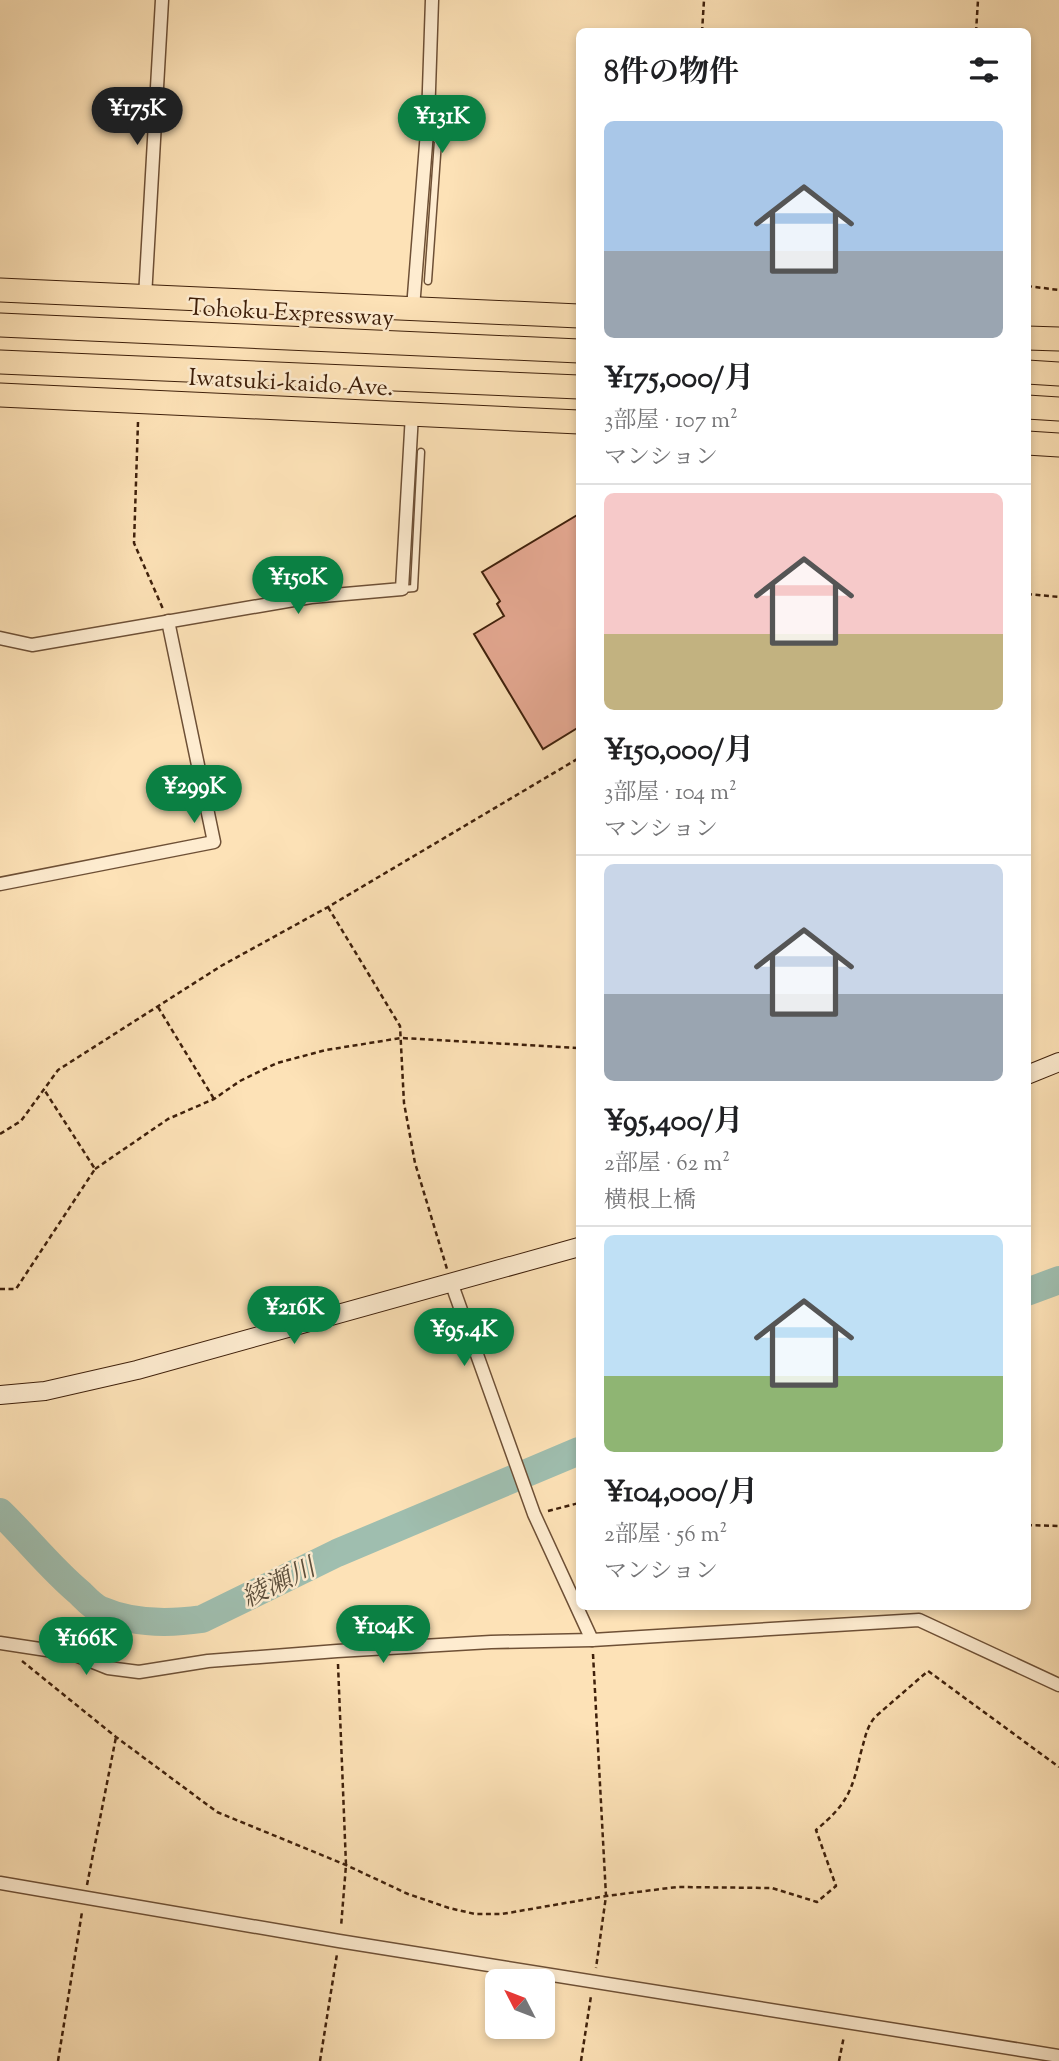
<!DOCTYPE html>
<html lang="ja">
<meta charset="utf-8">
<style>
:root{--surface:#fff;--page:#f2f2f2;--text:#202124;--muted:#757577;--line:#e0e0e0;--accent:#0b8043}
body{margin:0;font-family:"Sorts Mill Goudy","Noto Serif JP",serif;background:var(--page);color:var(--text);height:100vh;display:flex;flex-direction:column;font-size:26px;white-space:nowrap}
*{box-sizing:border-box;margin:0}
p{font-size:23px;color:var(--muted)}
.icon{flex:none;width:38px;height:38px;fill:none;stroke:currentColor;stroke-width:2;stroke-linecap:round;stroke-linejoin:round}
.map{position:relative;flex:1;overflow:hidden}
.sheet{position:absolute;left:576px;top:28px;width:455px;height:1582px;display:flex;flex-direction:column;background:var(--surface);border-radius:10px;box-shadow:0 4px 10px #0003}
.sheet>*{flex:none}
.needle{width:46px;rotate:312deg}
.tools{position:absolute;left:485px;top:1969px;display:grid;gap:14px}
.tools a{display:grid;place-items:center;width:70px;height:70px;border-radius:10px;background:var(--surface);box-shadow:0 4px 10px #0003;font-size:35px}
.price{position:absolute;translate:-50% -60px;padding:0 16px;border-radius:24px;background:var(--accent);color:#fff;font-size:23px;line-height:46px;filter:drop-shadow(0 2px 4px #0008)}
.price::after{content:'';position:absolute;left:50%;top:42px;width:21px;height:16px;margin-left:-10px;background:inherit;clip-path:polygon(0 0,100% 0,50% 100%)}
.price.current{background:#222;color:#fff}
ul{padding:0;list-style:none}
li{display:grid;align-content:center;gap:14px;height:371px;padding:0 28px}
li+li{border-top:2px solid var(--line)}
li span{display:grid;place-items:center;height:217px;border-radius:10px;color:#555}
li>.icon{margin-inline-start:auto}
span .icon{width:126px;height:126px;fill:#fffc;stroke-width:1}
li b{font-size:30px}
h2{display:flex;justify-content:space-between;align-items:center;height:84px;padding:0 28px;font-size:30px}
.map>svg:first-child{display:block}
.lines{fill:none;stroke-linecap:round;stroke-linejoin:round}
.river{stroke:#9fbeaf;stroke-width:28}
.building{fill:#e7aa94;stroke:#3f200b;stroke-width:2}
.lane-casing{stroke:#6e5036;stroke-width:9}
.street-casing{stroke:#6e5036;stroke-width:15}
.secondary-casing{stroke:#3f200b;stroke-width:20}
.highway-casing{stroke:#3f200b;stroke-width:25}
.path{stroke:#3f200b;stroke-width:2.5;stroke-dasharray:5 3.5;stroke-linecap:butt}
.lane{stroke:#feecd0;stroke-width:6}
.street{stroke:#feecd0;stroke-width:12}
.secondary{stroke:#feecd0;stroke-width:18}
.highway{stroke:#fde2b7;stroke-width:23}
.labels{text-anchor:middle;stroke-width:5;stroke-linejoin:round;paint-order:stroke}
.street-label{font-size:24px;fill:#3f200b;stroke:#feecd0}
.water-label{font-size:26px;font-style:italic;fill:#5c4f3c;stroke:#feecd0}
</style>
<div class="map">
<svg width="1059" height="2061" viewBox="0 0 1059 2061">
<rect width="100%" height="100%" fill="#fde2b7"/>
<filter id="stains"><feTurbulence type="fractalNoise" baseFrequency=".00286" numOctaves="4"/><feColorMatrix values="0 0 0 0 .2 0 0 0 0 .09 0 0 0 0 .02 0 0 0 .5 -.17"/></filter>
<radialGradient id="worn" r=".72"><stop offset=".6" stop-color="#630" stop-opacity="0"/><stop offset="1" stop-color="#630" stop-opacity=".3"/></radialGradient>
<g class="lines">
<g class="river">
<polyline points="1027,1292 1059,1280"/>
<path d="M0,1512C27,1538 51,1569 80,1593C86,1599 93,1607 101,1610C133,1624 168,1624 202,1619L337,1553L579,1451"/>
</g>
</g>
<polygon class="building" points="579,514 579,727 543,749 474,634 504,616 497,604 500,601 482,572"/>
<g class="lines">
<g class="lane-casing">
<g id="lane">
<polyline points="428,130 438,141 428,281"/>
<polyline points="402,589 414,588 421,452"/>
</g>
</g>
<g class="street-casing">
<g id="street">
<polyline points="145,297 162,0"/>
<polyline points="413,308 428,119 432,0"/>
<polyline points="0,638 32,645 311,597 402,589 412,414"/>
<polyline points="0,884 214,842 168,621"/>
<polyline points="451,1282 534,1514 592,1640"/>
<polyline points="0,1643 73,1654 108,1668 139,1672 208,1661 337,1651 491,1642 592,1640 919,1620 1059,1685"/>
<polyline points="0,1883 339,1941 1059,2056"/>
</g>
</g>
<g class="secondary-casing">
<g id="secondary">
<polyline points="1027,1075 1059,1062"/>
<polyline points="0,1395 45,1391 137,1370 579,1247"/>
</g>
</g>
<g class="highway-casing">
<g id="highway">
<polyline points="0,290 579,316"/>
<polyline points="0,325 579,351"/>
<polyline points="1027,338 1059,339"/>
<polyline points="0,362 579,387"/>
<polyline points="1027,372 1059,374"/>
<polyline points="0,395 579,422"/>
<polyline points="1027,407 1059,409"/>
<polyline points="1027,443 1059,445"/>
</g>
</g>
<g class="path">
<polyline points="702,32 704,0"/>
<polyline points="976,32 978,0"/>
<polyline points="1027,286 1059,290"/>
<polyline points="138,422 134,543 163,609"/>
<polyline points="1027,594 1059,597"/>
<polyline points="328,907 400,1026 404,1103 415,1163 447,1269"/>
<polyline points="158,1007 214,1099"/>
<polyline points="0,1134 21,1121 58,1070 221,966 328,907 579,758"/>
<polyline points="95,1169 168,1119 214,1099 240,1081 277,1063 326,1050 401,1038 579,1048"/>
<polyline points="0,1289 16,1289 95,1169 45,1091"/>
<polyline points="548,1511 579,1503"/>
<polyline points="1027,1525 1059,1526"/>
<polyline points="593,1654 606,1896 596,1968"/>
<path d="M22,1661L116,1737L217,1812L346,1865L408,1894L449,1908L475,1914H502L606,1896L677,1887L772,1888L817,1902L836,1886L816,1830C847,1804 852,1792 861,1752C865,1739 866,1728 875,1717L928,1671L1059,1767"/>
<polyline points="338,1664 346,1865 341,1927"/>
<polyline points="87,1885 116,1737"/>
<polyline points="58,2061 82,1912"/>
<polyline points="320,2061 337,1954"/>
<polyline points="581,2061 591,1996"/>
<polyline points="839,2061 844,2036"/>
</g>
<use href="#lane" class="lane"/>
<use href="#street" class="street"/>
<use href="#secondary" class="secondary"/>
<use href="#highway" class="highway"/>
</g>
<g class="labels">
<g class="street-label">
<text transform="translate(291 312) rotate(3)" y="8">Tohoku Expressway</text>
<text transform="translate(291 382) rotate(3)" y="8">Iwatsuki-kaido Ave.</text>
</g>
<g class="water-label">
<text transform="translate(278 1582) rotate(-26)" y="9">綾瀬川</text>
</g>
</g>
<rect width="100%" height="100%" filter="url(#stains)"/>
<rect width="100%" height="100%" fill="url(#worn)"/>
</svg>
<div class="tools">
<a><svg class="needle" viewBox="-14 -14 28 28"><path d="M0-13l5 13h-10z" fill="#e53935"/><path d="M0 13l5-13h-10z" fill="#757577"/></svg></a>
</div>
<b class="price current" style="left:137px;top:147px">¥175K</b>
<b class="price" style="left:442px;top:155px">¥131K</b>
<b class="price" style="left:298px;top:616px">¥150K</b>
<b class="price" style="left:194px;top:825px">¥299K</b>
<b class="price" style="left:294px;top:1346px">¥216K</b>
<b class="price" style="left:464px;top:1368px">¥95.4K</b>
<b class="price" style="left:383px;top:1665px">¥104K</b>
<b class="price" style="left:86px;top:1677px">¥166K</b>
<section class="sheet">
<h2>8件の物件<svg class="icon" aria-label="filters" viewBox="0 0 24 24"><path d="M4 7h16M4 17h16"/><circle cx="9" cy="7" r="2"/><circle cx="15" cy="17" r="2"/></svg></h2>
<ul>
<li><span style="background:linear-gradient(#a9c7e8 60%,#9aa5b1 0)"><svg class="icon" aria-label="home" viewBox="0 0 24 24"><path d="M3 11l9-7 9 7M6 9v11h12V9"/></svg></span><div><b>¥175,000/月</b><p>3部屋 · 107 m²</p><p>マンション</p></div></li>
<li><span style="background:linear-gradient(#f6c9c9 65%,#c2b280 0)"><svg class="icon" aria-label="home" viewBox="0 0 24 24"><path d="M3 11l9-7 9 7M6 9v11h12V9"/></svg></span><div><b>¥150,000/月</b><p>3部屋 · 104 m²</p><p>マンション</p></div></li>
<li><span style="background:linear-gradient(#c9d6e8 60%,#9aa5b1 0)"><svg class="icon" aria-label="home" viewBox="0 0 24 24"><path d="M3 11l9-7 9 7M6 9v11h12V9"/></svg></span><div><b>¥95,400/月</b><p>2部屋 · 62 m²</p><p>横根上橋</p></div></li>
<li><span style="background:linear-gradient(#bfe0f5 65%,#8fb573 0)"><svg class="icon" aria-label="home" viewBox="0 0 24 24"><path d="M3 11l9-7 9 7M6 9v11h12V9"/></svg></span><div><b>¥104,000/月</b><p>2部屋 · 56 m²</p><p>マンション</p></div></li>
</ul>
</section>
</div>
